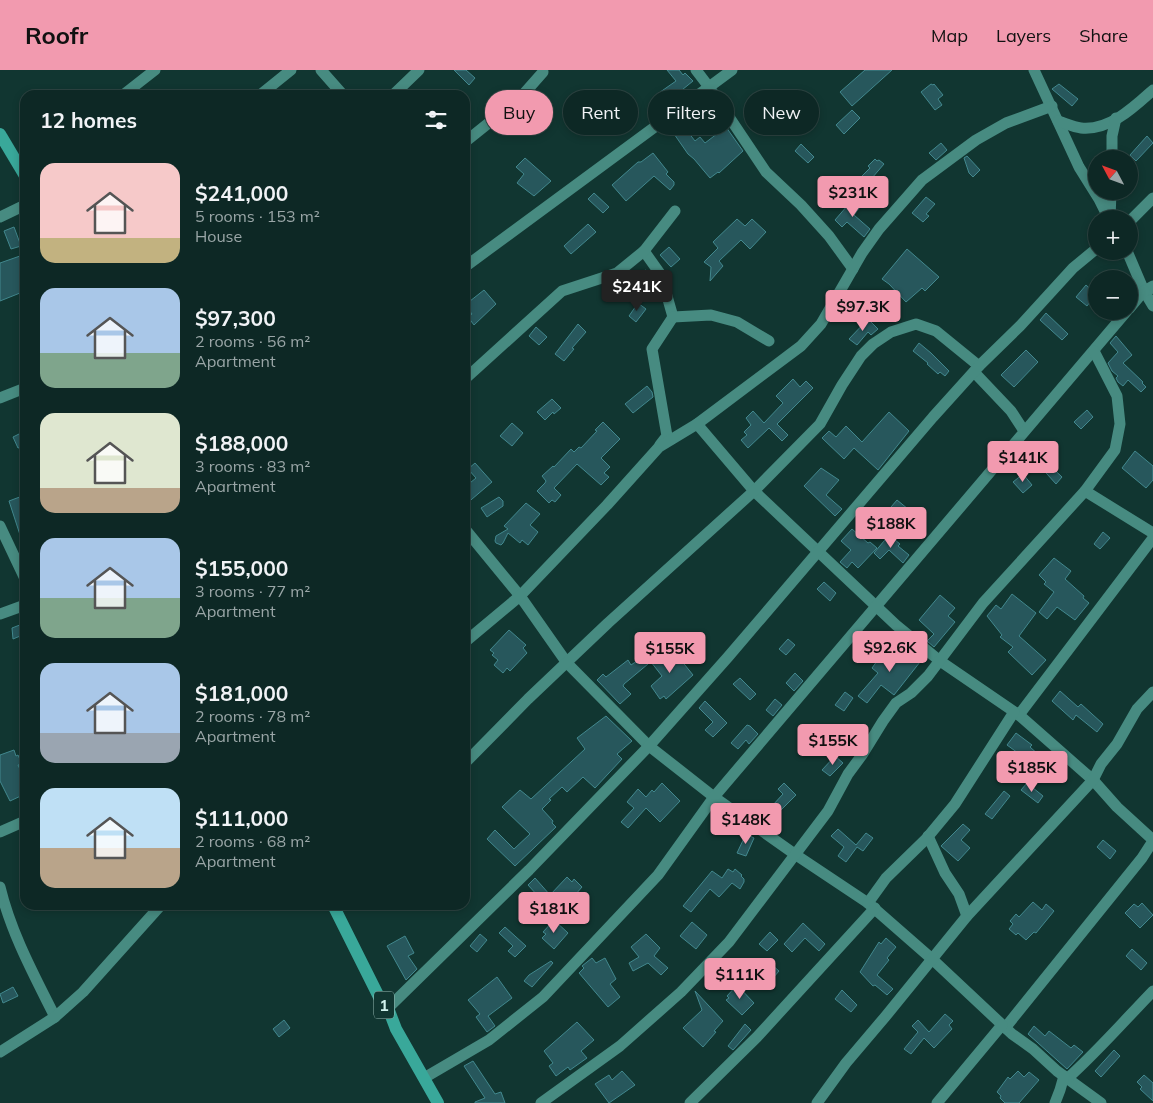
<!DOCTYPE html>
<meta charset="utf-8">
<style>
:root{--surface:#0d2825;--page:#1b3432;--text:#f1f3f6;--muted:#9aa6a7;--line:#2d4442;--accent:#f29aaf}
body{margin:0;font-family:Mulish,sans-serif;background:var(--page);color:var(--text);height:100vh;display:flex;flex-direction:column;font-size:19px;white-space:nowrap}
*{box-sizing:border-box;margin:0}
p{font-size:16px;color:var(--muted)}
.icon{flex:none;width:28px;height:28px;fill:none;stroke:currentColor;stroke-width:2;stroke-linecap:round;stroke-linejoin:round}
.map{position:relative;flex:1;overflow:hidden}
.sheet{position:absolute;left:20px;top:20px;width:450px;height:820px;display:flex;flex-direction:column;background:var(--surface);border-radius:15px;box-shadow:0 2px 8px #0003,0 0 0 1px var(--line)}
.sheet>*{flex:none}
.top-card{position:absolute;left:485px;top:20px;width:475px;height:45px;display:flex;gap:10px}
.needle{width:32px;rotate:311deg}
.tools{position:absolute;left:1088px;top:80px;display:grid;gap:10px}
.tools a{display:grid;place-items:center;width:50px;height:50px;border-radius:50%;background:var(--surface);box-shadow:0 2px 8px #0003,0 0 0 1px var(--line);font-size:25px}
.price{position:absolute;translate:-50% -42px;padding:0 11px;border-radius:5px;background:var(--accent);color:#111;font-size:16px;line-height:32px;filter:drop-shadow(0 1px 2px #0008)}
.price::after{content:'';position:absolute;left:50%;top:30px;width:15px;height:11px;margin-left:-8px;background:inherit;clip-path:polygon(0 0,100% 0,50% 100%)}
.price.active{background:#222;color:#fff}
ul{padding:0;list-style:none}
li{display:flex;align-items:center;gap:15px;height:125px;padding:0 20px}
li span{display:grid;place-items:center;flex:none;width:140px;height:100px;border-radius:15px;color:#555}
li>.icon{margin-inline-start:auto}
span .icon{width:60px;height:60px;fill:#fffc;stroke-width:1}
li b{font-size:21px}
h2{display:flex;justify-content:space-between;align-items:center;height:60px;padding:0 20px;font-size:21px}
.tag{padding:0 18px;border-radius:22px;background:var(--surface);box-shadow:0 2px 8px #0003,0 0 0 1px var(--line);font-size:18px;line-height:45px}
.tag.active{background:var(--accent);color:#111}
header{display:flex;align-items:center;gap:30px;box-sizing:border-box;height:70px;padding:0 25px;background:var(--accent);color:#111}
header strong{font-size:24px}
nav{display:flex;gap:28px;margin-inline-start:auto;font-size:18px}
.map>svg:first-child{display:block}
.building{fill:#27575c;stroke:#42888e}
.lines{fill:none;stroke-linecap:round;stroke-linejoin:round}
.minor{stroke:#478b81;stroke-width:11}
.major{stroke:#39a89a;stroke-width:12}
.labels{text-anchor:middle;stroke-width:4;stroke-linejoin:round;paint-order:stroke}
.shield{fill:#113631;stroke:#98bab5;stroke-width:1}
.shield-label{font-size:16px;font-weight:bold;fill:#d2f3ed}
</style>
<header>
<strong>Roofr</strong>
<nav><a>Map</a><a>Layers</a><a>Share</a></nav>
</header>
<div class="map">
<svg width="1153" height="1033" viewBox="0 0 1153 1033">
<rect width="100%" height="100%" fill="#113631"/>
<g class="building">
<polygon points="454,0 466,0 475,8 469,15"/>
<polygon points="667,0 679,0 683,5 685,3 693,11 672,28 670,26 662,33 656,25 676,11"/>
<polygon points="865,0 892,0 852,36 840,22"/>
<polygon points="931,14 933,15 934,14 943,25 938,29 942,35 935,40 921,22"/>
<polygon points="1059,14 1078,29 1072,36 1052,19"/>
<polygon points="762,26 769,33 759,43 752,36"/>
<polygon points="852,40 860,48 844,64 836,55"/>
<polygon points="681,53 695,71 700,67 705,73 726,57 743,81 719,103 718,102 710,108 694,89 688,84 672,61"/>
<polygon points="1147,66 1153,73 1136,91 1130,85"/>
<polygon points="941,73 947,80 936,90 929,83"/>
<polygon points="801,74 814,87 808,93 795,81"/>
<polygon points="653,83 668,102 666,104 674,112 674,115 670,120 654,106 626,131 612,115 638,92 641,92"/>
<polygon points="967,86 980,100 973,107 969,103 964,88"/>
<polygon points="525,88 551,111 534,126 517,113 524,104 516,97"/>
<polygon points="875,89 877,91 879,90 884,94 866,115 850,130 844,124 870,98 868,96"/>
<polygon points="594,123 609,137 603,143 588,129"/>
<polygon points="926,127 935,134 926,144 929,146 923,152 912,143"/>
<polygon points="854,128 862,134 854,145 870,159 864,167 847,152 842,157 835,150"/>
<polygon points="737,149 745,156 752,149 766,162 750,179 741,170 719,191 723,196 710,211 711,197 704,192 718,178 713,172"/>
<polygon points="588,154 596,162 571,184 564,176"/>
<polygon points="14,157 21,176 11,179 4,161"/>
<polygon points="669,177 680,189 671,197 660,185"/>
<polygon points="907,179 939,207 925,221 922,218 906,232 889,214 882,209"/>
<polygon points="20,186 25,202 25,221 0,231 0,193"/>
<polygon points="646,200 653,213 646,218 638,204"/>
<polygon points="1086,215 1096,224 1087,236 1076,227"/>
<polygon points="484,220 496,234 474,255 468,247 472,244 465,235"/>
<polygon points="866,230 874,236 863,249 855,242"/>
<polygon points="638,233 646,239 636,252 629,246"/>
<polygon points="1046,243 1068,264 1062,270 1040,250"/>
<polygon points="868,249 878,259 871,265 868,262 857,275 849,269"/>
<polygon points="578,254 586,262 572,278 574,279 564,291 555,284"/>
<polygon points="536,257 547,267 539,275 529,266"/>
<polygon points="1116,266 1132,285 1123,293 1143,312 1142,313 1146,317 1141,322 1128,310 1123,316 1118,312 1116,308 1118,306 1112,301 1108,293 1118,282 1110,273"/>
<polygon points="919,273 931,283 949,301 945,306 940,302 938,304 927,294 928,293 913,281"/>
<polygon points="1026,280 1038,292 1014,317 1001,305"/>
<polygon points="793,309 800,317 806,311 813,318 777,354 788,365 782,371 769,358 748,378 741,370 747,365 744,362 751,355 746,348 753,341 764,353 783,333 776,326"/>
<polygon points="647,316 652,322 653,327 633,343 625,334"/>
<polygon points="552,329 561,338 554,344 553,342 545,350 537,342"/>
<polygon points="1087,340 1093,347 1081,359 1074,352"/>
<polygon points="889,342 909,361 878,400 854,378 844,389 822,368 829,361 836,367 846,356 862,372"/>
<polygon points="603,352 620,369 601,388 610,397 604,403 609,407 601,415 577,394 554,418 561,425 555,432 552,430 549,433 537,421 545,413 546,411 542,406 553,396 554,397 571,379 574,382 579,377 581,378 597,361 595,360"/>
<polygon points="512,353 523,363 512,376 500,366"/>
<polygon points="25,361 25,376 18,378 13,367"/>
<polygon points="1028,374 1044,388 1039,392 1043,389 1062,407 1056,414 1038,394 1033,399 1017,384"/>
<polygon points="1135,381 1153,396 1153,410 1146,418 1122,398"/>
<polygon points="475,393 492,412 465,435 465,417 476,408 468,399"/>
<polygon points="821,398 839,410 826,425 842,439 835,446 804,416"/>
<polygon points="1023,404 1032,415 1023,423 1013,412"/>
<polygon points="25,425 25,474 23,474 9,431"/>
<polygon points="499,427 503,431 503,436 487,447 481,438"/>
<polygon points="897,430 908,439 901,446 891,437"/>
<polygon points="526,433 540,444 530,455 538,462 528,475 522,470 520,473 508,463 503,473 501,475 496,473 495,471 496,466 508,459 504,456"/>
<polygon points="852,459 868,473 870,472 877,478 858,498 852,492 847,498 840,492 851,480 841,471"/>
<polygon points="1103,462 1110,468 1100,479 1094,474"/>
<polygon points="889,465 900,474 898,476 909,485 903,493 889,480 880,489 874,483"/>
<polygon points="1054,488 1071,501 1065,509 1084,526 1083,528 1089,533 1075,550 1057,537 1047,549 1039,542 1054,522 1044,514 1046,512 1039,505"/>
<polygon points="824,512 836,523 830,531 817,519"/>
<polygon points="1012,524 1036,543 1019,566 1046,590 1032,605 1008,582 1013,577 1000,567 1002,565 987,546 996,535 1001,539"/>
<polygon points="940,525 955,538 948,546 955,552 934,577 927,571 934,564 919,550"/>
<polygon points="25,553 25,564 13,569 12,558"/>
<polygon points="509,560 526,575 523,578 527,583 510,601 507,598 503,603 494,595 498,590 492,585 494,583 490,580"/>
<polygon points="788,569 795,575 786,585 779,579"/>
<polygon points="888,576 908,591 913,586 920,592 894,625 881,615 867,633 858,626 878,603 872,598"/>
<polygon points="672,579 693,605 666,629 664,626 660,629 651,616 662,606 651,592 660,586 662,588"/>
<polygon points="643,587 648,594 624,614 623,616 631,624 620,634 597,610 603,604 606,607 628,590 631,595"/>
<polygon points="795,603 803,611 794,621 786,613"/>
<polygon points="740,608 756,624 750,630 733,614"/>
<polygon points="1060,621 1078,637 1081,634 1103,654 1097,662 1076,645 1073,650 1052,631"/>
<polygon points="845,622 853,628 844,641 835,635"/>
<polygon points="775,629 782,635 773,646 766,640"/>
<polygon points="705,631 727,653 713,667 705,660 713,652 699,638"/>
<polygon points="606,646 632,671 617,684 622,689 595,718 583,707 567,722 562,717 549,729 551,730 542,739 553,751 552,753 556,757 515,796 487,769 495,760 514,779 530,764 502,737 520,720 531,729 585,679 577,668"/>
<polygon points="747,655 750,656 758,664 749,674 746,670 738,679 731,673"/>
<polygon points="1016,663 1032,675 1030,677 1049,694 1036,711 1022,699 1029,691 1007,675"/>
<polygon points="14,680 16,686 18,685 22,694 18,695 25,710 25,724 10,731 0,711 0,685"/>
<polygon points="835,686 843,693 830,706 822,700"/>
<polygon points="662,713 680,731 660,752 646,738 628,758 621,752 634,738 627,732 638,719 646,727 652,720 654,722"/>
<polygon points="784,713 796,725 767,754 761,748 783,724 778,719"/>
<polygon points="1027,713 1043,726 1038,733 1021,720"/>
<polygon points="1004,721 1010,726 992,749 985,744"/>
<polygon points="963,754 970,760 961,770 970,778 958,791 941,776"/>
<polygon points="838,759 856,775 866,763 873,768 863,781 857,777 846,792 838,786 844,777 831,766"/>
<polygon points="746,764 754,768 746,786 737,783"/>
<polygon points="1103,770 1116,781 1110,789 1097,777"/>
<polygon points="728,799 733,802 735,799 742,805 741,806 744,809 744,812 740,819 732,813 719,827 710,819 691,842 683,836 712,801 722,808"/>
<polygon points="567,807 572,812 574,809 582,817 575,825 585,833 575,843 566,835 549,852 541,845 548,837 528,815 535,808 550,825"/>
<polygon points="1033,832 1042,840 1046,834 1054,841 1036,863 1034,862 1026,870 1018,863 1016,865 1009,859 1013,854 1010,851 1016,844 1019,847"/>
<polygon points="1142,833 1153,845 1140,858 1125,843 1134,834 1138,837"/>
<polygon points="554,850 568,863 554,879 542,868 546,864 543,862"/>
<polygon points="692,852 707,865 696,879 680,866"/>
<polygon points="803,853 825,874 819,881 805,868 792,882 784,874"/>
<polygon points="505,857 526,876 515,887 508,881 513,876 499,863"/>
<polygon points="770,862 778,870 767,881 759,874"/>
<polygon points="480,864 487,870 477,882 470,876"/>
<polygon points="646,864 660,878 654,886 668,898 661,905 648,893 633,901 629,893 639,887 631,877"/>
<polygon points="405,866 414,883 408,886 417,899 406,910 387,876"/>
<polygon points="886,868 896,877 887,888 889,890 877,905 893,919 887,925 875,915 873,916 860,902 879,872 881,874"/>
<polygon points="1132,879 1147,893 1141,900 1126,886"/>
<polygon points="592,888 596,893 605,888 616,909 610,914 620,927 608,937 579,903 584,898 582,896"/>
<polygon points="765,889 779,901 773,908 759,896"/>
<polygon points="551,891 553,893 532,917 524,911 529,905"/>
<polygon points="497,907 512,928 488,946 495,956 487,962 476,947 480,944 468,930"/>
<polygon points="737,915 754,933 742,945 726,930 729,928 727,926"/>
<polygon points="13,917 18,926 3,933 0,924"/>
<polygon points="842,920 857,935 851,942 835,929"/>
<polygon points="695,921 723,951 714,961 716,962 703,977 683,958 702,940"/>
<polygon points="945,944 953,951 949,955 952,959 934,978 924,968 911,984 904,979 918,962 912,956 918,950 929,962"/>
<polygon points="284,950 290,958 279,967 273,959"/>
<polygon points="577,952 594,970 581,981 587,988 570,1000 568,997 556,1006 549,996 553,993 544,981"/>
<polygon points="745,954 751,960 733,980 728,976"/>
<polygon points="1034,956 1045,966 1049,961 1071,978 1074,975 1083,982 1067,999 1028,964"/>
<polygon points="1114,980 1120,986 1101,1007 1095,1001"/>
<polygon points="473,991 495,1024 501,1022 505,1033 475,1033 475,1032 485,1028 464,996"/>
<polygon points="622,1001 635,1015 609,1033 595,1014 609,1005 612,1010"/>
<polygon points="1018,1001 1024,1007 1029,1002 1039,1010 1019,1033 1005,1033 1000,1028 1001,1026 997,1022 1008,1007 1010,1009"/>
<polygon points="1144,1005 1153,1013 1153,1031 1140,1019 1142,1017 1137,1012"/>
</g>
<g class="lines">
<g class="minor">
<polyline points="321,0 343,25"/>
<polyline points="696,0 709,17 766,102 801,135 829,166 853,199"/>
<polyline points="1034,0 1079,97 1099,129 1109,149"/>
<polyline points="123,25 155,0"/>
<polyline points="260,25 291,0"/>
<polyline points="393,25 419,0"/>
<path d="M1058,51C1065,53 1073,57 1081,58C1109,61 1133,38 1153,20"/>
<polyline points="465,72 521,27 543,2"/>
<polyline points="1112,89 1112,66 1116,48"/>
<polyline points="0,147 25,135"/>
<polyline points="1110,149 1111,121"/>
<polyline points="1129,152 1153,128"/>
<polyline points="644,181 661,205 673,247 652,279 667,366 660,375"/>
<polyline points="1127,181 1144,221 1153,236"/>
<polyline points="466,196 732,0"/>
<polyline points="1153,216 1144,221 1153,218"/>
<polyline points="1129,239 1144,221"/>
<polyline points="673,247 711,245 737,252 769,271"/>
<polyline points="974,302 1011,341 1024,361"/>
<polyline points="465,309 562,221 617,203 644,181 675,141"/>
<polyline points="0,328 25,318"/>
<polyline points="697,354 754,421 896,555 940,591 1019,645 1093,710 1117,737 1153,770"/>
<polyline points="1085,421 1153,463"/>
<polyline points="0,456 25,509"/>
<polyline points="465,459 520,526 567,593 649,676 714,727 796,785 868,833 932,889 1012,964 1033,979 1057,1001 1101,1033"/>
<polyline points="0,544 25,535"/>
<polyline points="465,572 520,526 607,435 659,377 697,354 801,276 821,254 862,183 879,159 922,110 976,70 1006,53 1052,36"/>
<polyline points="1019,645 1153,468"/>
<polyline points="465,693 528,629 608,553 754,421 820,354 842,315 861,286 873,274 891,262 916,254 936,261 979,296"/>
<polyline points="0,762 25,751"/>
<polyline points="928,766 945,803 959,824 967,846"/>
<path d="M0,817C11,863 34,905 55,947"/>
<polyline points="868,833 886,808 926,769 955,734 1014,642"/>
<polyline points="388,938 529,800 649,676 728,587 933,347 979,296 1020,256 1073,198 1096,179"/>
<polyline points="1005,958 1142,788 1153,771"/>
<polyline points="0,982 55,947 83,922 161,835"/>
<polyline points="424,1008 489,970 543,927 658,805 714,727 1127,241"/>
<path d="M1068,1008C1098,981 1125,950 1153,921"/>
<polyline points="541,1033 620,976 681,922 729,872 828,741 848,704 862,685 883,651 896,633 911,623 928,606 983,533 1085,421 1115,380 1120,354 1117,326 1094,281"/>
<polyline points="690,1033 757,967 875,838"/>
<polyline points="817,1033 846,993 885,947 967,846 1093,710 1101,694 1117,674 1137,639 1153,622"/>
<polyline points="937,1033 1002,955"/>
<polyline points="1055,1033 1060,1020 1064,1006"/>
</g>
<g class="major">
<polyline points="0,64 25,106"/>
<polyline points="333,835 381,931 388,938 396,959 438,1033"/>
</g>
</g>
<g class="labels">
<rect class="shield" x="374" y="921.5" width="20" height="27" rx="4"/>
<g class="shield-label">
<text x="384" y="941">1</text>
</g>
</g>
</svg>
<div class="tools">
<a><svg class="needle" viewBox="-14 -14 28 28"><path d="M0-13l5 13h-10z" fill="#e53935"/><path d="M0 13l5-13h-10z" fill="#9aa6a7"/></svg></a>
<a>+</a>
<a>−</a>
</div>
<b class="price" style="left:853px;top:148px">$231K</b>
<b class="price active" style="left:637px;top:242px">$241K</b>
<b class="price" style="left:863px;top:262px">$97.3K</b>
<b class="price" style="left:1023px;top:413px">$141K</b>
<b class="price" style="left:891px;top:479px">$188K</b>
<b class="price" style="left:890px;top:603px">$92.6K</b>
<b class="price" style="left:670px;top:604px">$155K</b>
<b class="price" style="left:833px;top:696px">$155K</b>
<b class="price" style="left:1032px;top:723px">$185K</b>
<b class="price" style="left:746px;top:775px">$148K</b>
<b class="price" style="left:554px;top:864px">$181K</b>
<b class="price" style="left:740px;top:930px">$111K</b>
<div class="top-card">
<a class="tag active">Buy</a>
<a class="tag">Rent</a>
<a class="tag">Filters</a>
<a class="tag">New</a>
</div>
<section class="sheet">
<h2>12 homes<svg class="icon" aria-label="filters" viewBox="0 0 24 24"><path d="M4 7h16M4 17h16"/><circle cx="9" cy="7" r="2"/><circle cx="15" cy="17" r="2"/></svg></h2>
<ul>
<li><span style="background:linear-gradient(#f6c9c9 75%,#c2b280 0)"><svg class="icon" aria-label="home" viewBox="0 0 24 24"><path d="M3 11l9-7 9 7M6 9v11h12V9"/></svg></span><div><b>$241,000</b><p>5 rooms · 153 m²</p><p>House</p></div></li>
<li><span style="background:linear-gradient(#a9c7e8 65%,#7fa58c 0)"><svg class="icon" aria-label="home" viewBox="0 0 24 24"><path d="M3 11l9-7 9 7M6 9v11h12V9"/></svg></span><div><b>$97,300</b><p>2 rooms · 56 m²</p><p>Apartment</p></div></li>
<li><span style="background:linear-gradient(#dfe7d0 75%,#b9a48a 0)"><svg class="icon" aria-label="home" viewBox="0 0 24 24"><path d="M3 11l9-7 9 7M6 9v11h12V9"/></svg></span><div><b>$188,000</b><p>3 rooms · 83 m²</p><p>Apartment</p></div></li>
<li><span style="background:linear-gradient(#a9c7e8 60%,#7fa58c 0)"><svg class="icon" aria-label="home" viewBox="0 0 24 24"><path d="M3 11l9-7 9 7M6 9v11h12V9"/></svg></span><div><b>$155,000</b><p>3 rooms · 77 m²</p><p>Apartment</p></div></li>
<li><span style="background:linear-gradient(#a9c7e8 70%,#9aa5b1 0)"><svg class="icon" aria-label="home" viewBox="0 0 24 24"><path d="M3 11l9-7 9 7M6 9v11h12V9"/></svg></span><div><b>$181,000</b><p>2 rooms · 78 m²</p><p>Apartment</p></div></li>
<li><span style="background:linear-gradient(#bfe0f5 60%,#b9a48a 0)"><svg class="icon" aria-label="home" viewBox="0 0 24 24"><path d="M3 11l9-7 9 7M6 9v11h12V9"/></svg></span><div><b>$111,000</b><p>2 rooms · 68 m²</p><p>Apartment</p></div></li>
</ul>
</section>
</div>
